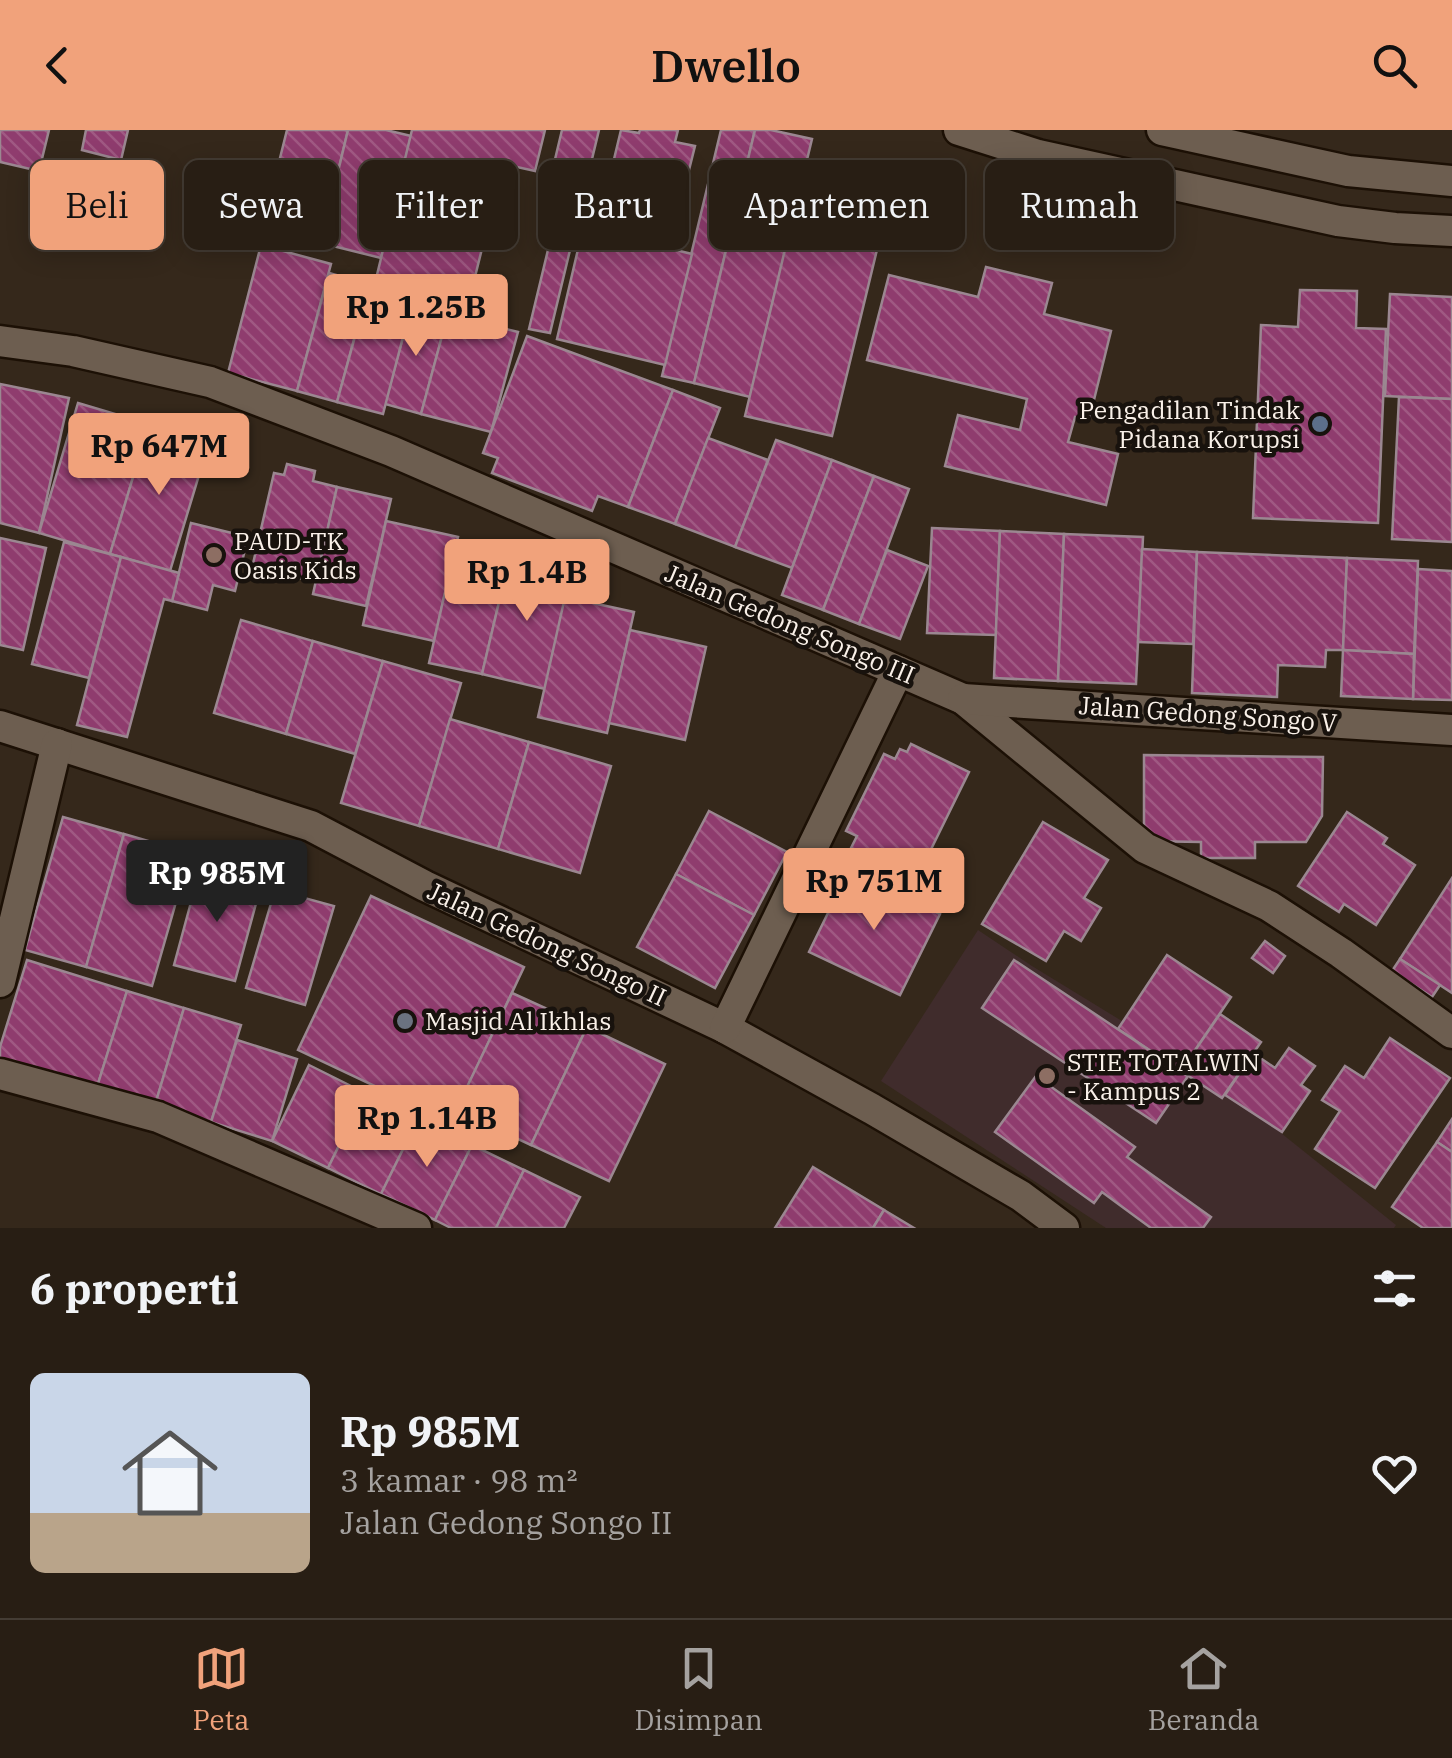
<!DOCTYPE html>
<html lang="id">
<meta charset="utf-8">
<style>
:root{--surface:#281e14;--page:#342b22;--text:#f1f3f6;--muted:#a5a2a0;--line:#443c34;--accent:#f1a27b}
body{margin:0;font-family:"IBM Plex Serif",serif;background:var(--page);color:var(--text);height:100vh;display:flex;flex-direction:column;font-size:38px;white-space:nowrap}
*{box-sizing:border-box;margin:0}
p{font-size:32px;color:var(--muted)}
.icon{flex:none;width:55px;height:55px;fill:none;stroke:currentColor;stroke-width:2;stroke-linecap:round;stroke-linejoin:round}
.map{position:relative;height:1098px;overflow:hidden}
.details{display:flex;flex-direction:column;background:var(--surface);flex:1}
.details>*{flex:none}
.top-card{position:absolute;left:30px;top:30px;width:1392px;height:90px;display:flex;gap:20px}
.price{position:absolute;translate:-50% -85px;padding:0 22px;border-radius:10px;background:var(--accent);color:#111;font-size:32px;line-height:65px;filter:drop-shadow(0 2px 5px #0008)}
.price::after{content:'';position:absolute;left:50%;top:60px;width:30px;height:22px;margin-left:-15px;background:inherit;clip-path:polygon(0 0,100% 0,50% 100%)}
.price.current{background:#222;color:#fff}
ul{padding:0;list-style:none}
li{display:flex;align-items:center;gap:30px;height:250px;padding:0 30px}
li span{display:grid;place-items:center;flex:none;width:280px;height:200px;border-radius:15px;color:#555}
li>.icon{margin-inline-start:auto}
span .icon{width:120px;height:120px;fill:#fffc;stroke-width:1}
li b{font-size:42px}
h2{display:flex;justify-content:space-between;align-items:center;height:120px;padding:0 30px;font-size:42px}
.chip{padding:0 35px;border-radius:15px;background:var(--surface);box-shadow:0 5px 25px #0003,0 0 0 2px var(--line);font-size:35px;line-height:90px}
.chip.current{background:var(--accent);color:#111}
header{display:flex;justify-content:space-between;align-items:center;height:130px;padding:0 30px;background:var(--accent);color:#111;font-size:45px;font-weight:600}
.menu{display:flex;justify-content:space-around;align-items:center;height:140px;border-top:2px solid var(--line);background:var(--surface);font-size:28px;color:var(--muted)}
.menu a{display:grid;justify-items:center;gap:5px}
.menu .current{color:var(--accent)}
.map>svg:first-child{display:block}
.education{fill:#402c2c}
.building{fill:url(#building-back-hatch);stroke:#9b8791;stroke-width:2.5}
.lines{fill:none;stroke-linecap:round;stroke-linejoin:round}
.street-casing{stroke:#1c1005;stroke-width:35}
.secondary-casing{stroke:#1c1005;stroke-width:35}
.street{stroke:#6d5e50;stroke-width:30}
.secondary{stroke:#6d5e50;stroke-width:30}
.service-dot{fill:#5c6f8a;stroke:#18120d;stroke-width:4}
.education-dot{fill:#8d6e63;stroke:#18120d;stroke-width:4}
.worship-dot{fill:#6b7280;stroke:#18120d;stroke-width:4}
.labels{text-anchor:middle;stroke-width:9;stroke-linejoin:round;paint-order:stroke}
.poi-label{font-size:25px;fill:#faf1e9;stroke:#18120d;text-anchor:start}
.street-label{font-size:25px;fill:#faf1e9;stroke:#18120d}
</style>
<header><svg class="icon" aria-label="back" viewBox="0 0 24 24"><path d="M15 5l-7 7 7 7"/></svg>Dwello<svg class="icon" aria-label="search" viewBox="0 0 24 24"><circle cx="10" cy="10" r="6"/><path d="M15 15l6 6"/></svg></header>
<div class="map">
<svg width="1452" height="1098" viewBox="0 0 1452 1098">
<defs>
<pattern id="building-back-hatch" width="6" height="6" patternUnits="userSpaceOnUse" patternTransform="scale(2.5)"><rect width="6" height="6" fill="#8f3c6e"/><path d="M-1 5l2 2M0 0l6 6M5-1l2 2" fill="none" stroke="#a05983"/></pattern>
</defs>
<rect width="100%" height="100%" fill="#35281b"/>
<polygon class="education" points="978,800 1032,836 1202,940 1396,1095 1394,1098 1106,1098 881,951"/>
<g class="building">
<polygon points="0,0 49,0 39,41 0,32"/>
<polygon points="86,0 128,0 121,30 82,20"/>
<polygon points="287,0 348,0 337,46 279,32"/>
<polygon points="348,0 386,0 411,6 381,128 321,113"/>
<polygon points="412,0 545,0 535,41 503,34 469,171 376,149"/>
<polygon points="562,0 599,0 550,203 529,199 566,45 552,42"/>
<polygon points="621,0 639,3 640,0 678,0 675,12 695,16 677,88 604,71"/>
<polygon points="721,0 755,0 694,253 662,246"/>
<polygon points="755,0 771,0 812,9 750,267 694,253"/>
<polygon points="802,49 889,70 832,306 745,286"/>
<polygon points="583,98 692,124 665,235 557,209"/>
<polygon points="261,115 331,134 297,261 228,243"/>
<polygon points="986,137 1052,153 1044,184 1111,201 1089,290 1075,287 1068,312 1118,324 1106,375 945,336 958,285 1020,300 1027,269 867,230 889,145 978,167"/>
<polygon points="329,143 369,154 337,272 297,261"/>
<polygon points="1300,160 1357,161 1356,198 1386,199 1378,393 1253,388 1261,195 1298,197"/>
<polygon points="1390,164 1452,167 1452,269 1385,266"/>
<polygon points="412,174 448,184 421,284 385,274"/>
<polygon points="448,184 518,202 491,302 421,284"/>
<polygon points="359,192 404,203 383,284 337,272"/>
<polygon points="527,206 673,260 628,377 598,366 592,381 492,343 498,328 483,323"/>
<polygon points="0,254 69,268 39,403 0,393"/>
<polygon points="673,260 720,278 675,394 628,377"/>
<polygon points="1399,267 1452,269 1452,412 1392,409"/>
<polygon points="78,273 149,294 110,424 39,403"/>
<polygon points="149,294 209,312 170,441 110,424"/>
<polygon points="708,308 768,330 735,417 675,394"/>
<polygon points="776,310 832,330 792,438 735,417"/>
<polygon points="832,330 874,346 823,480 782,465"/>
<polygon points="287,334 315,341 313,351 337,357 316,452 252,438 274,343 284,345"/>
<polygon points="874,346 909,359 859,494 823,480"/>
<polygon points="337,357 391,369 366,476 313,464"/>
<polygon points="386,391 458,407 434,511 363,495"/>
<polygon points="191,393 248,407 235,461 213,455 207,480 172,471"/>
<polygon points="932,398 1000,401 996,505 927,503"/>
<polygon points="1000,401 1064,404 1058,551 994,548"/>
<polygon points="1064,404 1143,407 1136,554 1058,551"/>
<polygon points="0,408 46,418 23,520 0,515"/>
<polygon points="64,412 121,427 89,548 32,534"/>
<polygon points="455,418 509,430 482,544 429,533"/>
<polygon points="1142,419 1197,422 1193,514 1138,512"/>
<polygon points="887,420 928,436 900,509 859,494"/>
<polygon points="1197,422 1347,428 1343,520 1326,520 1325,537 1278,535 1277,567 1192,563"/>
<polygon points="121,427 179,443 172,471 164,469 127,607 77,595"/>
<polygon points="1347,428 1418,431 1414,524 1343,520"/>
<polygon points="509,430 571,443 545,559 482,544"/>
<polygon points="1418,439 1452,441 1452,570 1413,569"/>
<polygon points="565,467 634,482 607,603 538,587"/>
<polygon points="241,490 313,511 286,604 214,583"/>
<polygon points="630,500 706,517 685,610 609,593"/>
<polygon points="313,511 383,531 355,624 286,604"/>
<polygon points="1343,520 1414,524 1413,569 1341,566"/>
<polygon points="383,531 461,553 419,696 341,673"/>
<polygon points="450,589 529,612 498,719 419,696"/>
<polygon points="529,612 611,636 580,743 498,719"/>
<polygon points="911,614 969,642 907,768 842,736 857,706 846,701 884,624 895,629 900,619 907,622"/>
<polygon points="1144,625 1323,627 1322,686 1306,712 1255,712 1255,728 1201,728 1201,712 1144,711"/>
<polygon points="709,681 787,722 754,785 676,744"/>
<polygon points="1347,682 1387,708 1383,714 1415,735 1376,795 1344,774 1339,782 1298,756"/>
<polygon points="63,687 124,704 86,837 25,820"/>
<polygon points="1043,692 1108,730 1084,768 1101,778 1081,811 1064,801 1046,831 982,794"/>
<polygon points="124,704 190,723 152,856 86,837"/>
<polygon points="200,739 261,755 235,851 174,835"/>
<polygon points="849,740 940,784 900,865 809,822"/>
<polygon points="676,744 754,785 715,858 637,817"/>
<polygon points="1452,748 1452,863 1400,829"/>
<polygon points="275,760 334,776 305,875 246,858"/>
<polygon points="371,766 524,837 451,992 298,920"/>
<polygon points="1265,811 1285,826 1273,843 1252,828"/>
<polygon points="1167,825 1231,867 1181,941 1118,899"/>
<polygon points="1400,829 1440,855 1432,867 1392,841"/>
<polygon points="27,830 127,861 97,957 0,928 0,917"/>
<polygon points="1014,830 1188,946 1156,993 982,878"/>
<polygon points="127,861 184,878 155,975 97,957"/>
<polygon points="512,863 587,897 531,1015 456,980"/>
<polygon points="184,878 241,895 211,992 155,975"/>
<polygon points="1220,884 1261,912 1222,968 1181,941"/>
<polygon points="587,897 665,934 609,1051 531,1015"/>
<polygon points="1390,908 1450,948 1375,1058 1315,1019 1340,981 1322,970 1345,936 1364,948"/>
<polygon points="237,910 297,929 272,1011 211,992"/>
<polygon points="1289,918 1315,936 1301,955 1310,961 1282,1002 1225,965 1253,923 1275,938"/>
<polygon points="309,935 365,963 328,1038 272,1011"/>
<polygon points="1036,946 1135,1017 1127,1027 1211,1087 1203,1098 1151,1098 1102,1062 1094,1073 995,1002"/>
<polygon points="365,963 418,989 381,1064 328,1038"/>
<polygon points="418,989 472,1015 435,1090 381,1064"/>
<polygon points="1452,989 1452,1022 1437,1012"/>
<polygon points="1437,1012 1452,1022 1452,1098 1423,1098 1392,1077"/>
<polygon points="472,1015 524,1040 496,1098 451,1098 435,1090"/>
<polygon points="813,1037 884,1080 873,1098 775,1098"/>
<polygon points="524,1040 580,1067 564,1098 496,1098"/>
<polygon points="884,1080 914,1098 873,1098"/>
</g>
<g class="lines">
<g class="street-casing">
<g id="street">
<polyline points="0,211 73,221 210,252 391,321 963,569 1145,718 1269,776 1341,823 1452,903"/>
<polyline points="963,569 1452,600"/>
<polyline points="0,596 311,696 425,756 725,898 872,979 1021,1066 1064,1098"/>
<polyline points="0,852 57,614"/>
<polyline points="725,898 898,541"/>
<polyline points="0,944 158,987 416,1098"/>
</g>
</g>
<g class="secondary-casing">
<g id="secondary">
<polyline points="959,0 1038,25 1338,91 1395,98 1452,101"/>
<polyline points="1162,0 1348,41 1452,51"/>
</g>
</g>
<use href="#street" class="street"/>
<use href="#secondary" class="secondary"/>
</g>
<circle class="service-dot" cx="1320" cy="294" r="10"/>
<g class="education-dot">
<circle cx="214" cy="425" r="10"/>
<circle cx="1047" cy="946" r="10"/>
</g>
<circle class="worship-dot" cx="405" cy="891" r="10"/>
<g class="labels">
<g class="poi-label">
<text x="1300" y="289" text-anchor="end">Pengadilan Tindak<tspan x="1300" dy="29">Pidana Korupsi</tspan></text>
<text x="234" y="420">PAUD-TK<tspan x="234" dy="29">Oasis Kids</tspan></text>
<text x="425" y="900">Masjid Al Ikhlas</text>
<text x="1067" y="941">STIE TOTALWIN<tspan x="1067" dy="29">- Kampus 2</tspan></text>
</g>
<g class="street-label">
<text transform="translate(790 494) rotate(23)" y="9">Jalan Gedong Songo III</text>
<text transform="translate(1208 584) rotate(4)" y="9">Jalan Gedong Songo V</text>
<text transform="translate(547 814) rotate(25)" y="9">Jalan Gedong Songo II</text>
</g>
</g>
</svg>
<b class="price" style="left:416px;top:229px">Rp 1.25B</b>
<b class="price" style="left:159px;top:368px">Rp 647M</b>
<b class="price" style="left:527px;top:494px">Rp 1.4B</b>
<b class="price current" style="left:217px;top:795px">Rp 985M</b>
<b class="price" style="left:874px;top:803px">Rp 751M</b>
<b class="price" style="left:427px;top:1040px">Rp 1.14B</b>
<div class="top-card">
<a class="chip current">Beli</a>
<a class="chip">Sewa</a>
<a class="chip">Filter</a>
<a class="chip">Baru</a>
<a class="chip">Apartemen</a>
<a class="chip">Rumah</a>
</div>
</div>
<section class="details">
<h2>6 properti<svg class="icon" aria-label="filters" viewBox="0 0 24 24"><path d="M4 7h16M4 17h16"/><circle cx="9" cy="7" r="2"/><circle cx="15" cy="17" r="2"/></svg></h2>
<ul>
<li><span style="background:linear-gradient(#c9d6e8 70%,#b9a48a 0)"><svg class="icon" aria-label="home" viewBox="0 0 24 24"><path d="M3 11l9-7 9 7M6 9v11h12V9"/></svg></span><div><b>Rp 985M</b><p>3 kamar · 98 m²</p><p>Jalan Gedong Songo II</p></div><svg class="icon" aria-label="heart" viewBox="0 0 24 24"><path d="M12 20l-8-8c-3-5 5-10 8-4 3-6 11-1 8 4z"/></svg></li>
</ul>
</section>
<nav class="menu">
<a class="current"><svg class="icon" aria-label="map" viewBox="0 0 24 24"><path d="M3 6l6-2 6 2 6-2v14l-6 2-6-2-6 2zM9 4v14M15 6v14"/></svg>Peta</a>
<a><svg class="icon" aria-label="saved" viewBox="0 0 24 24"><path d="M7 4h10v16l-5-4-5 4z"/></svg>Disimpan</a>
<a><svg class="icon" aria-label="home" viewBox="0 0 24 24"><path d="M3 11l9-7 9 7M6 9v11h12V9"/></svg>Beranda</a>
</nav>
